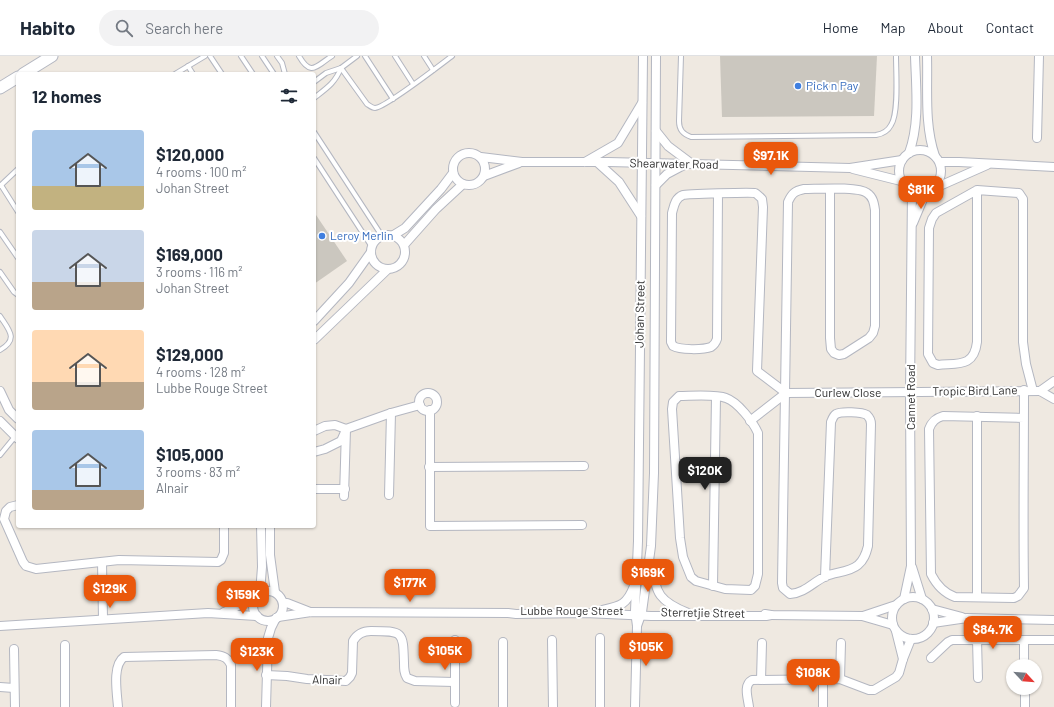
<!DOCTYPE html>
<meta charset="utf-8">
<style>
:root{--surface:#fff;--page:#f2f2f3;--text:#1f2937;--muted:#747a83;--line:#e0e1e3;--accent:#ea580c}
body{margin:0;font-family:Barlow,sans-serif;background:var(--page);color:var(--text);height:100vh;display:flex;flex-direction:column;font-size:15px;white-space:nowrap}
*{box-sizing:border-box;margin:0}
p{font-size:13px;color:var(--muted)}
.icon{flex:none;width:22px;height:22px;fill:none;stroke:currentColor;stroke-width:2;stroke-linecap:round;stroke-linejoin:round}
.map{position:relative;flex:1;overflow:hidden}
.side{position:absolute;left:16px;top:16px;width:300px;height:456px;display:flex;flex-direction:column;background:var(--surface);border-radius:4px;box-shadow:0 1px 3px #0004}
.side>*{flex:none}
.needle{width:26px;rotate:116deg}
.fabs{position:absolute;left:1006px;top:603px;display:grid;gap:8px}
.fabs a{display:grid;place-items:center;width:36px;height:36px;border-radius:50%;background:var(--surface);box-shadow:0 1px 3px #0004;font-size:20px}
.price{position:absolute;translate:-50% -34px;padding:0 9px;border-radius:8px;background:var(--accent);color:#fff;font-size:13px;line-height:26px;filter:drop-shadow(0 1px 2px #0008)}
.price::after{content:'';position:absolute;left:50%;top:24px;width:12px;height:9px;margin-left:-6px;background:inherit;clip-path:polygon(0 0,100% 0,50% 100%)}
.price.active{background:#222;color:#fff}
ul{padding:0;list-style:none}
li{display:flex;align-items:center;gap:12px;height:100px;padding:0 16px}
li span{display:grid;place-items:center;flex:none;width:112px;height:80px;border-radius:4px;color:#555}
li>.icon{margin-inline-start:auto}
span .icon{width:48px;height:48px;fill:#fffc;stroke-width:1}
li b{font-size:17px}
h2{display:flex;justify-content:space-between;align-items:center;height:48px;padding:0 16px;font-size:17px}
header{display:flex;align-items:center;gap:24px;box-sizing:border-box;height:56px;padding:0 20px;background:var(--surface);border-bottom:1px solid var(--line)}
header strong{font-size:19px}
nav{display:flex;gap:22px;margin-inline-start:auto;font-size:14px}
.search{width:280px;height:36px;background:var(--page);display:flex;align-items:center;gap:10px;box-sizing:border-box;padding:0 14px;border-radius:22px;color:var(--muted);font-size:15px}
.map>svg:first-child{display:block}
.building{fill:#cbc7bf}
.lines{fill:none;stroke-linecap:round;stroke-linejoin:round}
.lane-casing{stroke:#b4b7c1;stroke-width:6}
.street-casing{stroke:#b4b7c1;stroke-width:10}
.secondary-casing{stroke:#b4b7c1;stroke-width:13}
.lane{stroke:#fff;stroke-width:4}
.street{stroke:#fff;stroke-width:8}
.secondary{stroke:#fff;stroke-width:11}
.shop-dot{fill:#3f7fe0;stroke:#fff;stroke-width:1.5}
.labels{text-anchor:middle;stroke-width:4;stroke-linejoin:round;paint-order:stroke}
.shop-label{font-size:12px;fill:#366cbe;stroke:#fff;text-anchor:start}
.street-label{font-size:12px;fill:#2e2e2e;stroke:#fff}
</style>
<header>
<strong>Habito</strong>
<div class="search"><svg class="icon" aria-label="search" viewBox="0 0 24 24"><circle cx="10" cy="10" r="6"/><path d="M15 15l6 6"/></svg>Search here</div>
<nav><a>Home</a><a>Map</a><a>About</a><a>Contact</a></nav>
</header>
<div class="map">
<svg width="1054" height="651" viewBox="0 0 1054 651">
<rect width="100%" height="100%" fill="#efe9e1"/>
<g class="building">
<polygon points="720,0 877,0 874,60 722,61"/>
<polygon points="314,156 347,205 314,228"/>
</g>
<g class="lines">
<g class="lane-casing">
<g id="lane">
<polyline points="210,0 222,18"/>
<polyline points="241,0 253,18"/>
<polyline points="262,0 274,18"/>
<polyline points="277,0 282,7 285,18"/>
<path d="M299,0C311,21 316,10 332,0"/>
<polyline points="365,0 393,43"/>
<polyline points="395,0 413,28"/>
<polyline points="424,0 433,14"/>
<path d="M681,0L679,65C679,74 683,78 691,81L876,79C882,78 888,75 891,69C899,57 896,16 896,0"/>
<polyline points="188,10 193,18"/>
<path d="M341,12L367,48C370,50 372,52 375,52C386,51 440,9 452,0"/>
<polyline points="175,18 205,0"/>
<polyline points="314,26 326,17 341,12 357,0"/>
<path d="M314,42C327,32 335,27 341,12"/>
<polyline points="314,76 382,180"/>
<polyline points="314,102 372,191"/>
<polyline points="1,129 18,156"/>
<polyline points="0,130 18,113"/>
<polyline points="0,176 18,202"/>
<polyline points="0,216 14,236 18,239"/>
<path d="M0,260C9,274 19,283 0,294"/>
<polyline points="0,399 18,377"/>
</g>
</g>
<g class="street-casing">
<g id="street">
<path d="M927,0C928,33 924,68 935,100"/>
<polyline points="656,75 668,90 692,108"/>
<polyline points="1037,82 1039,0"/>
<circle cx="920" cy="115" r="21"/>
<circle cx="469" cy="113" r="16"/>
<path d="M909,97C920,67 916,32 915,0"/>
<polyline points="481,101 522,106 608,106 850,112 902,104"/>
<polyline points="585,106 618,87 642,47"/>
<polyline points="597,106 619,126 641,160"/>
<polyline points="940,106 959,106 1054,111"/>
<polyline points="853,113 901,125"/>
<polyline points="484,120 519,107"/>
<polyline points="656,129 667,118 684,109"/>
<polyline points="935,132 987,109"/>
<path d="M977,134V286C974,311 959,307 938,309L933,307L928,298L929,172L932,163L936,157L977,134L1019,137L1023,143V286L1026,308L1033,335"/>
<path d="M718,138L717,283C716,286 714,289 711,291C703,294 680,294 673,290L671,286L672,157C674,150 675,142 683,139C686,138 751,136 755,137C757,138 760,141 762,143L763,151L757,315L786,337"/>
<polyline points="913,167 926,136"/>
<circle cx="388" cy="196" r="17"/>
<polyline points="392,180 405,172 441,133 453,117"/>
<polyline points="404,189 436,153 463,128"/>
<polyline points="314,265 349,227 371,196"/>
<polyline points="314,284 387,214"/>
<path d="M1024,334C1024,400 1023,466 1024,532L1018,540L1014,542L955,541C944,537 936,528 931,518L929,373C932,365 936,362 943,360L1024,362"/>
<polyline points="0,335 9,354 18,363"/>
<polyline points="1040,335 1054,325"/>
<polyline points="1040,335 1054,343"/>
<polyline points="786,337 1040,335"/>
<circle cx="428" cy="346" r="9"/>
<path d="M679,340C691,340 716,338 726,342C738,346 753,366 758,377V518L755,530L751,534L725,533L696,525L691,521L683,501L680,482L672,353L673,346Z"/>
<polyline points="430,354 430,470 582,469"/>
<polyline points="0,365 18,383"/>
<polyline points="750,365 786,337"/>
<polyline points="314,375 325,370 335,369 346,373 391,357 420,349"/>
<polyline points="314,396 325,393 341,385 345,376"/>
<polyline points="429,411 584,410"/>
<polyline points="314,433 345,433"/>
<polyline points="389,439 391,357"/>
<polyline points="344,440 346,373"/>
<polyline points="18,449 10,451 6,455 4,463 23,506 26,510 36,513 119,504 218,506 221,504 224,497 224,470"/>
<polyline points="270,470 270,499 275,536"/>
<polyline points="102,506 103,563"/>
<path d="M653,508C654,538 661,546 688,557"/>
<polyline points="912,511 922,543"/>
<path d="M825,521L831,366C832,364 833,360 836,358C841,355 862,356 867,359C870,362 871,364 871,368L868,490C866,498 864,504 858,509C850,516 836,516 826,520C813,526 805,537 790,538L783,532L782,527L788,146C792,137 795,135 804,133C817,133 858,130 867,137C873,141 874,147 875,154V270L873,277L869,282L844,298L839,299L834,297L831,293L830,282V133"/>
<polyline points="713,530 716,341"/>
<circle cx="268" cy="550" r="15"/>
<polyline points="260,537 262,511 261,470"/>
<polyline points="977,541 977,360"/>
<circle cx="913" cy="562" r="21"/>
<polyline points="904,543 911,510 910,337 912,135"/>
<polyline points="283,547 287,547 310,556"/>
<polyline points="932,553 962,561"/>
<path d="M602,554C620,550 627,549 634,530"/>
<polyline points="224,556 236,551 256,541"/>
<polyline points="765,558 771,559 862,560 893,569"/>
<polyline points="863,560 896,549"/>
<polyline points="278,561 311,556 508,557 516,558 585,557 651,560 766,560 771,559"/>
<polyline points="933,567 967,562 1054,564"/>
<polyline points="0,570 208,557 257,560"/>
<polyline points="637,570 642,556 651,490 654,417 656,0"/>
<polyline points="896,575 903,603"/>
<polyline points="600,582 600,651"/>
<polyline points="552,584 553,651"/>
<polyline points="977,584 978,622"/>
<polyline points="1024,584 1024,610"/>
<polyline points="503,586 503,651"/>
<polyline points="65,589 65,651"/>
<polyline points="14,593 15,651"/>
<polyline points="931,602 948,586 952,584 1054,584"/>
<path d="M266,619L287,620L307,623L346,625L350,621L352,617L353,585C357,578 363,575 371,575C404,575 403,576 404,607C404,613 404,617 407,622L415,625L454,626"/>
<polyline points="840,623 841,587"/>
<polyline points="761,624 762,587"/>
<polyline points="0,631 14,632"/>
<polyline points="1025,632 1025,651"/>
<polyline points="455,647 455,584"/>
<path d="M118,651C117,637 112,609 124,601L216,599C224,600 228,602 231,609V651"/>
<polyline points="266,651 268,582 271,572 276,562"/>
<polyline points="635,651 637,570 635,555 638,485 643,0"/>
<path d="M749,651C748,642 743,629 752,624L840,623L869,634H874L896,621L899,617L903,603L911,583"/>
<polyline points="823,651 823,624"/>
</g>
</g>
<g class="secondary-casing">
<g id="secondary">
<polyline points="23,18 52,0"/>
<polyline points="0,32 18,21"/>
</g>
</g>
<use href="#lane" class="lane"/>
<use href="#street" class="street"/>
<use href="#secondary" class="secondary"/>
</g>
<g class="shop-dot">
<circle cx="798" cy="30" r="4"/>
<circle cx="322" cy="180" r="4"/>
</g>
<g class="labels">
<g class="shop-label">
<text x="806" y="34">Pick n Pay</text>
<text x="330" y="184">Leroy Merlin</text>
</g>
<g class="street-label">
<text transform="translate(674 108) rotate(1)" y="4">Shearwater Road</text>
<text transform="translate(640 258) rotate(-89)" y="4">Johan Street</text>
<text transform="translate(975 335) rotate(-1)" y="4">Tropic Bird Lane</text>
<text x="848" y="341">Curlew Close</text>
<text transform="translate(911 341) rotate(-90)" y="4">Cannet Road</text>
<text x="572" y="559">Lubbe Rouge Street</text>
<text transform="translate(703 557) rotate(1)" y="4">Sterretjie Street</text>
<text transform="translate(327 624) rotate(1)" y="4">Alnair</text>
</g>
</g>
</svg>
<div class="fabs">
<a><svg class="needle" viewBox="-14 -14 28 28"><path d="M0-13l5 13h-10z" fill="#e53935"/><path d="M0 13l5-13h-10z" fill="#747a83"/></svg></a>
</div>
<b class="price" style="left:771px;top:120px">$97.1K</b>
<b class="price" style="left:921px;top:154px">$81K</b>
<b class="price active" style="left:705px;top:435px">$120K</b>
<b class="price" style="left:648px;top:537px">$169K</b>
<b class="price" style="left:410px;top:547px">$177K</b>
<b class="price" style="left:110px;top:553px">$129K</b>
<b class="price" style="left:243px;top:559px">$159K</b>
<b class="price" style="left:993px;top:594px">$84.7K</b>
<b class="price" style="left:646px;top:611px">$105K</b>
<b class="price" style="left:445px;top:615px">$105K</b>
<b class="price" style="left:257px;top:616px">$123K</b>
<b class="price" style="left:813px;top:637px">$108K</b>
<section class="side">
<h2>12 homes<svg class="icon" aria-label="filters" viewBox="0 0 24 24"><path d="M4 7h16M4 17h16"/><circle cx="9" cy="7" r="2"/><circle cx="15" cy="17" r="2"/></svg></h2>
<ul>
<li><span style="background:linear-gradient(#a9c7e8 70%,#c2b280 0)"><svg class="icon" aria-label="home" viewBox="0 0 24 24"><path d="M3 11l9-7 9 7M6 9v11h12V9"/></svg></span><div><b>$120,000</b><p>4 rooms · 100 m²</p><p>Johan Street</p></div></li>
<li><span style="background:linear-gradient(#c9d6e8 65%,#b9a48a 0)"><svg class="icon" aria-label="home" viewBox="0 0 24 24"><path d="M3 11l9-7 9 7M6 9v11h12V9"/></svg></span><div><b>$169,000</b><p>3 rooms · 116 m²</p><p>Johan Street</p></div></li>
<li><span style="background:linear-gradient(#ffd9b3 65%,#b9a48a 0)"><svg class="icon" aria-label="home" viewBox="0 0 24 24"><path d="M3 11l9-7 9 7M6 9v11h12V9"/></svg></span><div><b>$129,000</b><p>4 rooms · 128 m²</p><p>Lubbe Rouge Street</p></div></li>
<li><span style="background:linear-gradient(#a9c7e8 75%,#b9a48a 0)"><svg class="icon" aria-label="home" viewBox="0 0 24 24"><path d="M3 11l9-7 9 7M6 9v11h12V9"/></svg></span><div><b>$105,000</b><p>3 rooms · 83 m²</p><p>Alnair</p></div></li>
</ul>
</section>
</div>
